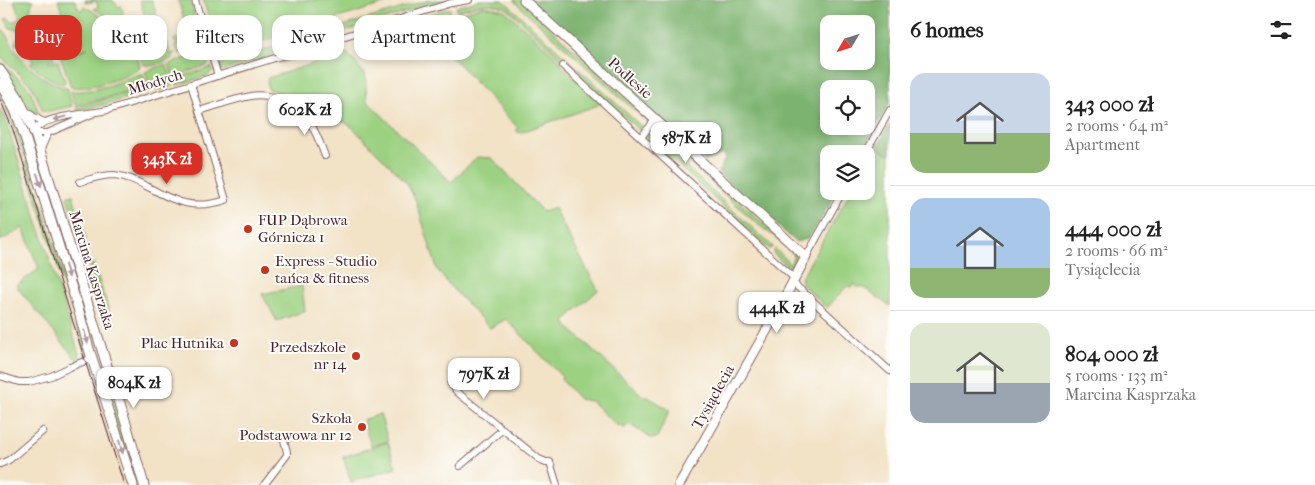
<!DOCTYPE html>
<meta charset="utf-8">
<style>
:root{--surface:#fff;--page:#f2f2f2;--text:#222;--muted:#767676;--line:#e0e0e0;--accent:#d93025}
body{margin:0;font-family:"IM FELL French Canon",serif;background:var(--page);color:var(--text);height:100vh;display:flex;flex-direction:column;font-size:19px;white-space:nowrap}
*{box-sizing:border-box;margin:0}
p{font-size:16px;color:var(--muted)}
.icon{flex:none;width:28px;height:28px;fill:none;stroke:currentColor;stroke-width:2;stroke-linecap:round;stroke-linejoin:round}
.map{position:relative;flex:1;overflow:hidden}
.details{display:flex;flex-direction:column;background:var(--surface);width:425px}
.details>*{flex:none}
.hud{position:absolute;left:15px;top:15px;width:475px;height:45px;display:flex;gap:10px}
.needle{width:32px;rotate:232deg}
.fabs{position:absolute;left:820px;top:15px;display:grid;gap:10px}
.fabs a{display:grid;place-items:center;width:55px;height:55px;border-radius:10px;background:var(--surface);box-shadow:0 2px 8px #0003;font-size:25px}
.price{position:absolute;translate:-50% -42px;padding:0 11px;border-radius:10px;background:#fff;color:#222;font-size:16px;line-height:32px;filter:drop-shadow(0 1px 2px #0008)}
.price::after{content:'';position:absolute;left:50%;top:30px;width:15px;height:11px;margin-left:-8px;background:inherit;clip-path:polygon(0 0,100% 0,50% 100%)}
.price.active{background:var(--accent);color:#fff}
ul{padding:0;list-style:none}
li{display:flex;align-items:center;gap:15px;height:125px;padding:0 20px}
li+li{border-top:1px solid var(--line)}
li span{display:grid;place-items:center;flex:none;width:140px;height:100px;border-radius:15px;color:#555}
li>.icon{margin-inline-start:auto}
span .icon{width:60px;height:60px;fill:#fffc;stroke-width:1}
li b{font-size:21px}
h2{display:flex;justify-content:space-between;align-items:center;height:60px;padding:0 20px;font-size:21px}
.pill{padding:0 18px;border-radius:15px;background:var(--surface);box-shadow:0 2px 8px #0003;font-size:18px;line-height:45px}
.pill.active{background:var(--accent);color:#fff}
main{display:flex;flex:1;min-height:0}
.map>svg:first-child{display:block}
.green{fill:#9cd182;stroke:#737856}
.forest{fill:#7db370;stroke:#64694e;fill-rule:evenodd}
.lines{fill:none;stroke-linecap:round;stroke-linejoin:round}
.street-casing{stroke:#856361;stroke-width:8}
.secondary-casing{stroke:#856361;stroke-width:11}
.street{stroke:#fff;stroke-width:6}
.secondary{stroke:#fff;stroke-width:9}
.tram{stroke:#4a1f2b;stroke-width:1}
.oneway{fill:#ae9aa0}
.poi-dot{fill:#c8321e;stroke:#fdfcf7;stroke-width:2}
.labels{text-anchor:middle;stroke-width:4;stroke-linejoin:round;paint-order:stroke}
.street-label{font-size:15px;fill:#4a1f2b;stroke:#fdfcf7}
.poi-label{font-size:15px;fill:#4a1f2b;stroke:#fdfcf7;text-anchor:end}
</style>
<main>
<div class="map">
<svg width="890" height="485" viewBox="0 0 890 485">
<rect width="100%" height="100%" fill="#fdfcf7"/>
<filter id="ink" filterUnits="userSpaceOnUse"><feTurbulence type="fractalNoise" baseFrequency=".02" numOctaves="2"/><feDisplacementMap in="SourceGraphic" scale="10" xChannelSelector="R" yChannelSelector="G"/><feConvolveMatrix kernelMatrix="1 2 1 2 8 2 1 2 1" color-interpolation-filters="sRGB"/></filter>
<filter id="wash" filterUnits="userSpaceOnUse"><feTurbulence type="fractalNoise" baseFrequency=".0096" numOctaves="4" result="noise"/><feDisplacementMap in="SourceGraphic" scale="20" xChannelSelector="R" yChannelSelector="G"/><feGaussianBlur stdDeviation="1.12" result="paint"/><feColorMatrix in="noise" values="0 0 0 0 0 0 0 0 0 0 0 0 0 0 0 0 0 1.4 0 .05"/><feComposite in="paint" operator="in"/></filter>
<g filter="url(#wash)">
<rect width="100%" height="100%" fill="#f2e2c6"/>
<g class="green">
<path d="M14,0H33L30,11L33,13C30,21 27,27 18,30L10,28L5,19L9,18L11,22L20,19Z"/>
<path d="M58,0H75L77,6L81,11L84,6L129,34L133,44L140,65L138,70C123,79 87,90 71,87L61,58L88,48L60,57L59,51L62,50L64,54L74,51Z"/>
<polygon points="85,0 113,0 115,4 116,3 118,8 121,5 124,15 111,19 94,9 98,7 96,1 86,3"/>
<path d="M140,0H152L163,37L165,36L171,55L174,52V56L171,59C163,62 152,69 143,64L136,41L137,38L149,34L148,30L136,32L134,31L129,17L132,16L134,20L145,17Z"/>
<polygon points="178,0 190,0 199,30 192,39 175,43 174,39 178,38 179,42 190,39"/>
<polygon points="203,0 397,0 220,54"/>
<polygon points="429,0 446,0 291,48 291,46 286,47 284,44"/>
<path d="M480,0H503L642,127V131L641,132L508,9C490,0 474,6 457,11L456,7Z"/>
<polygon points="513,0 520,0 649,119 650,122 647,122"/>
<polygon points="484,6 505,10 509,14 559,59 562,66 600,102 598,105 519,133 516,130 518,128 425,28 375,44 373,39"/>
<polygon points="450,8 450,13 372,36 371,32"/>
<path d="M43,26L48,41L43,42V44L49,43L54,60L49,61L50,63L58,61L65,82L63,84C51,80 39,73 30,63L34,62L20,44L15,45L17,38L23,32L24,34L28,31L30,34L34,32L33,29Z"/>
<path d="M0,29L3,31H5C17,60 38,79 68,89L72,106L49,111H43L32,86L0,56Z"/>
<polygon points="199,31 203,44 200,49 184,55 178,52 175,45 193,39"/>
<polygon points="337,43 342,45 281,63 281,62 286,60 286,58"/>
<polygon points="283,44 284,48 278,49 279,51 262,59 248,63 245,56"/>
<polygon points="203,52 206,53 209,63 208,65 173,77 169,64"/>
<polygon points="347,53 365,74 367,101 451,182 477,157 492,158 543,212 554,208 598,290 565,320 567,326 644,397 648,397 670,410 657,437 652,439 629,424 625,428 615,424 591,401 579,399 561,379 562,377 506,319 490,328 448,284 437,269 416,201 407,183 352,127 341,120 312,106 311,107 297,103 289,98 290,95 268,89 267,80 268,78"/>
<polygon points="244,56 245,64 225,70 220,70 218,66 225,62"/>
<polygon points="0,61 30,89 40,116 29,109 19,91 0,66"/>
<polygon points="166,64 171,78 149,84 145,72"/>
<polygon points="212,67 212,72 207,76 177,85 175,79"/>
<path d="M142,73L147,85L108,97L75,105L71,91C95,93 120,81 142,73Z"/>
<polygon points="171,80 173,86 161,90 156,89 107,104 77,111 76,107 95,102"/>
<polygon points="0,89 11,109 27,154 24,155 25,158 12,121 0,95"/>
<polygon points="0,108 7,124 81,360 78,360 76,359 16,286 39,269 23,228 0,241"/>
<polygon points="654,125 656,125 780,239 779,240 756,223 653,129 653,127"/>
<polygon points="647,133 650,134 773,247 769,249 645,135"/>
<polygon points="877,147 890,155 890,306 861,286 859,288 854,284 851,288 848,285 827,308 803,285 801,278 851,191 866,191 866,165"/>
<polygon points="34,155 36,159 39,158 98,351 95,350"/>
<polygon points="28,161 89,356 86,357 25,162"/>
<polygon points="73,195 86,239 82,240 67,198 68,196"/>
<path d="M781,242H783C792,250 804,260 789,270L787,269L788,267L773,253L775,249L784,257L790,265L794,255Z"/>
<polygon points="94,264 103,293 98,295 89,266"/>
<polygon points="302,286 305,311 277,321 262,294"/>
<polygon points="104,295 113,324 108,326 98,297"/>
<polygon points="118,400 141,485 137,485 108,403"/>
<polygon points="380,414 388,441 371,446 363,420"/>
<polygon points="388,442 396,468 351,482 343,457"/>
</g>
<g class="forest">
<path d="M529,0H890V102L860,154H829V191H838L812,233L807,239L796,242L718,173L726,157L722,154L705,161ZM829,24H866V61H829ZM829,89H866V126H829Z"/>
<polygon points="890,124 890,155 877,147"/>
</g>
</g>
<g filter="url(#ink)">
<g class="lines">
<g class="street-casing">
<g id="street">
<polyline points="195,0 218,76"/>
<polyline points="563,66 794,278"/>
<polyline points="26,111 34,117 44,122"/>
<path d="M199,111C216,106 234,99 251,96C259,94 267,96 274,97C305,105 315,128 325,156"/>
<path d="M32,131H34C43,115 91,114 108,110L451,3L469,0"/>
<polyline points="34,131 40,133 48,133 92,114"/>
<polyline points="641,137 655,120"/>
<polyline points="40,151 48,133"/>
<polyline points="865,154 890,110"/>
<path d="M80,182C91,179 102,175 114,175C127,176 138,182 150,188C177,203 195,210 226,200L191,84"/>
<polyline points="806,257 843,191"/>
<polyline points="792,282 890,371"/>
<polyline points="0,376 19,382 29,382 51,376 70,367 92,358"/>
<polyline points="451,383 457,392 539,459 546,462 550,462 557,485"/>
<polyline points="0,464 9,460 43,431"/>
<polyline points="460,466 503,429"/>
<polyline points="264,485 287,455 287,452 284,440"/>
</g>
</g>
<g class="secondary-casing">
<g id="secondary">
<polyline points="524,0 806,257 777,312 679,485"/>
<polyline points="0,70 18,97 34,131 112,382 120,403 144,485"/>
<polyline points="0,83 15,110 24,134 78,308 89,349 133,485"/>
</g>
</g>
<use href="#street" class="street"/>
<use href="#secondary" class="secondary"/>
<polyline class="tram" points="0,99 13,130 124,485"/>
</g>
<defs><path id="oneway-solid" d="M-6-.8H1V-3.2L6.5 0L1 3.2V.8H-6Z" transform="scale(1.25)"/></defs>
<g class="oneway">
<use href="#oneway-solid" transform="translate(60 118) rotate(167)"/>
<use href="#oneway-solid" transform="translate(39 180) rotate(73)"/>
<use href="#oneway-solid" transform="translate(67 271) rotate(73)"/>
<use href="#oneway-solid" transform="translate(86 337) rotate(75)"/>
<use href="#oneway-solid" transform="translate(121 447) rotate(73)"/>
</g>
</g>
<g class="poi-dot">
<circle cx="248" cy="229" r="5"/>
<circle cx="265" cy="270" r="5"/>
<circle cx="234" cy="343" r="5"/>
<circle cx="356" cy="356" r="5"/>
<circle cx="362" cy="427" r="5"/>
</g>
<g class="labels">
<g class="street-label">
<text transform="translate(630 78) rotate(42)" y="5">Podlesie</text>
<text transform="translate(155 82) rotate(-17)" y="5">Młodych</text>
<text transform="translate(92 270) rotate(73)" y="5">Marcina Kasprzaka</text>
<text transform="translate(713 397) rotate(-61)" y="5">Tysiąclecia</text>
</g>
<g class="poi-label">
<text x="258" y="225" text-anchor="start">FUP Dąbrowa<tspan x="258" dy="17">Górnicza 1</tspan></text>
<text x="275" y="266" text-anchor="start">Express - Studio<tspan x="275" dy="17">tańca &amp; fitness</tspan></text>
<text x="224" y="348">Plac Hutnika</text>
<text x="346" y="352">Przedszkole<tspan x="346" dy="17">nr 14</tspan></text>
<text x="352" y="423">Szkoła<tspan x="352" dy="17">Podstawowa nr 12</tspan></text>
</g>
</g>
</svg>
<div class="fabs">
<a><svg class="needle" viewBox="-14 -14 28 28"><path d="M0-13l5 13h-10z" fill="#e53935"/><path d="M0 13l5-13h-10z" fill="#767676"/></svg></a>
<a><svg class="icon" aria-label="locate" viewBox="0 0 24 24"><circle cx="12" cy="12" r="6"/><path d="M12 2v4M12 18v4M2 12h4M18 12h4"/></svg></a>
<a><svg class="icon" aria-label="layers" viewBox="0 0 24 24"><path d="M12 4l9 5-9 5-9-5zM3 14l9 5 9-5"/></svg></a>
</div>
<b class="price" style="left:305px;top:136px">602K zł</b>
<b class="price" style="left:686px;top:164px">587K zł</b>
<b class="price active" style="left:167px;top:185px">343K zł</b>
<b class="price" style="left:777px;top:334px">444K zł</b>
<b class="price" style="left:484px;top:400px">797K zł</b>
<b class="price" style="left:134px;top:409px">804K zł</b>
<div class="hud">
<a class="pill active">Buy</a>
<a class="pill">Rent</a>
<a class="pill">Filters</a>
<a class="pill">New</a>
<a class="pill">Apartment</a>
</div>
</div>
<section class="details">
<h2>6 homes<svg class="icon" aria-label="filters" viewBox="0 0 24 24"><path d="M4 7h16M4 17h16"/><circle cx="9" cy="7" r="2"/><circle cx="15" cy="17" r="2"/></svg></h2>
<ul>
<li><span style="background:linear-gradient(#c9d6e8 60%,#8fb573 0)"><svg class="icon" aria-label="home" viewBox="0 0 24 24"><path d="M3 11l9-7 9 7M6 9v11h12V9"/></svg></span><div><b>343 000 zł</b><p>2 rooms · 64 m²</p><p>Apartment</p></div></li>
<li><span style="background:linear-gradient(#a9c7e8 70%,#8fb573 0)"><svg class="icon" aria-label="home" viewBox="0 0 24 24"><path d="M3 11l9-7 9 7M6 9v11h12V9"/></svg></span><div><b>444 000 zł</b><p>2 rooms · 66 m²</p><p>Tysiąclecia</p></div></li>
<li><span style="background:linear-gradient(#dfe7d0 60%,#9aa5b1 0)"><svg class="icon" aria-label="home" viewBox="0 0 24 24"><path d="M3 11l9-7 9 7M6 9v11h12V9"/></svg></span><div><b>804 000 zł</b><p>5 rooms · 133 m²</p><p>Marcina Kasprzaka</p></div></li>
</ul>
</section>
</main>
